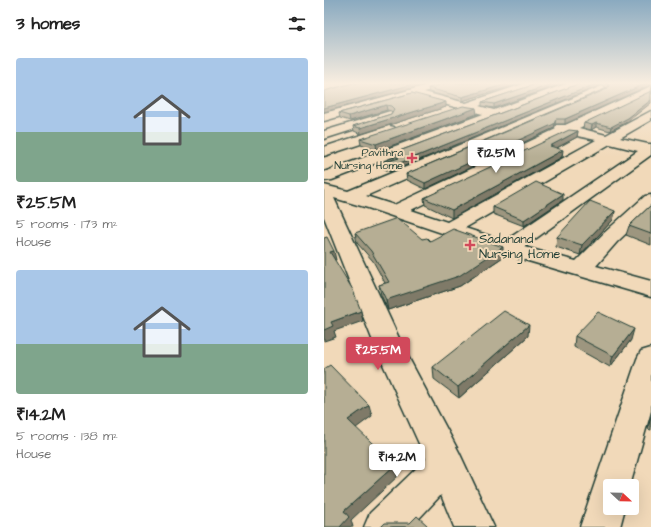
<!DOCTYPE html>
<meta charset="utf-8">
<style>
:root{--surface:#fff;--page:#f6f6f6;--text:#222;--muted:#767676;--accent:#d1495b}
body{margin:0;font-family:"Architects Daughter",sans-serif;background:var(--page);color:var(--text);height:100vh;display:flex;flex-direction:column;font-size:15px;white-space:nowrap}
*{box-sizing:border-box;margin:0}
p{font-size:13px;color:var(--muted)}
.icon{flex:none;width:22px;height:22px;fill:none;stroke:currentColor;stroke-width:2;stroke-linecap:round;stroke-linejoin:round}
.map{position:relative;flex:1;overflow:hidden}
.drawer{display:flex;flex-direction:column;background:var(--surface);width:324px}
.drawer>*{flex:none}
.needle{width:26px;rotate:112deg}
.buttons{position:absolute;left:279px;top:479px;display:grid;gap:8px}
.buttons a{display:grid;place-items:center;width:36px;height:36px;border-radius:4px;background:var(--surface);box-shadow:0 4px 16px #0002;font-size:20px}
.price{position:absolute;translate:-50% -34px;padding:0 9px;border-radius:4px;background:#fff;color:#222;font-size:13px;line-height:26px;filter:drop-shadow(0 1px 2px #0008)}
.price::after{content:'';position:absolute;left:50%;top:24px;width:12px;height:9px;margin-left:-6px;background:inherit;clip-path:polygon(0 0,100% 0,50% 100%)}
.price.current{background:var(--accent);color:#fff}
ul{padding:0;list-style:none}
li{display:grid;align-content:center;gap:8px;height:212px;padding:0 16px}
li span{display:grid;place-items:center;height:124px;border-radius:4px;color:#555}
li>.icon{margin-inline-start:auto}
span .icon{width:72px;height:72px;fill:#fffc;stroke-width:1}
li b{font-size:17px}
h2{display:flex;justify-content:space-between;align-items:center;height:48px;padding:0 16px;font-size:17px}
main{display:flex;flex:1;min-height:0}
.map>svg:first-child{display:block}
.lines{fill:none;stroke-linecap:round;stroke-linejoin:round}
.minor-casing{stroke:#1f3d34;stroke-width:3}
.minor{fill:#f1d9b9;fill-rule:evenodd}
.wall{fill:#9d967f;stroke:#1f3d34}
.shaded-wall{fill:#7f7a68;stroke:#1f3d34}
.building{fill:#b6ae94;stroke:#1f3d34}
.poi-dot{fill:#d1495b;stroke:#f1d9b9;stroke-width:1.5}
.labels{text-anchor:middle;stroke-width:4;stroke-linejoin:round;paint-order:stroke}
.far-poi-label{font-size:11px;fill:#1f3d34;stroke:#f1d9b9;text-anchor:end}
.poi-label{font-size:13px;fill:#1f3d34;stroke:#f1d9b9;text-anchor:start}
</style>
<main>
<section class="drawer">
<h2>3 homes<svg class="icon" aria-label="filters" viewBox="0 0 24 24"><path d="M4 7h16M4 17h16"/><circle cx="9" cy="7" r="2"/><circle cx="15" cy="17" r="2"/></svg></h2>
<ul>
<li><span style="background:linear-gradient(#a9c7e8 60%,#7fa58c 0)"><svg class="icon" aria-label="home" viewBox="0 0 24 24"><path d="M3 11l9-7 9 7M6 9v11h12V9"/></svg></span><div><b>₹25.5M</b><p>5 rooms · 173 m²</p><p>House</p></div></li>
<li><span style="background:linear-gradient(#a9c7e8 60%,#7fa58c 0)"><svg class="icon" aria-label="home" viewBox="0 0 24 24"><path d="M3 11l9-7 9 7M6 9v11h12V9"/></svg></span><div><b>₹14.2M</b><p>5 rooms · 138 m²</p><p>House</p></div></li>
</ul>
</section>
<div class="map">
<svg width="327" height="527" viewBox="0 0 327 527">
<rect width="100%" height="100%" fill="#f1d9b9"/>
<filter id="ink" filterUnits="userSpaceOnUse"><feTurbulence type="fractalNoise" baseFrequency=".025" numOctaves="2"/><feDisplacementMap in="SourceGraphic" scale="8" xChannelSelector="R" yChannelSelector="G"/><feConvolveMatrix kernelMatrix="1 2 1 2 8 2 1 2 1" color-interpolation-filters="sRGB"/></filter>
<g filter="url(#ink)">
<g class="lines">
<g class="minor-casing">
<g id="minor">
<polygon points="111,83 126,83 124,85 100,92 142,103 202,83 216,83 214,85 155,106 170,110 244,83 258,83 256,85 8,180 0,181 0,172 159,114 136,109 135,108 88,96 0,121 0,113"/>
<path d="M278,86L283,89L282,91L42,196L70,205L232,129L231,128L232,125H241L327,86V93L255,128L282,135L327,111V120L296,138L324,144H327V155L200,247L252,261L279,234L321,196L327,195V210L293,242L272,266L327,281V297L177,253L44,208L10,198L80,349L135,452L170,527H130L117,495L87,527H40L46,513L102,459L52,349L0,217V185L24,191ZM244,134L272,140L123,222L87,210ZM286,144L314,151L181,241L141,228Z"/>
<polygon points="96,102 100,103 102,105 100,107 0,139 0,131"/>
<polygon points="65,126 70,127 72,130 70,133 0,156 0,147"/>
<polygon points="327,348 327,411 306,486 286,486 286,508 301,508 296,527 256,527 313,359 317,351"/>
</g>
</g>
<use href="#minor" class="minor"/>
</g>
<g class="wall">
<polygon points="124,83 198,83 138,101 105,92 104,88"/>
<polygon points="215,83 240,83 170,108 158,106 158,102"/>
<polygon points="257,83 327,83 327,85 326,85 241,124 231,124 230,128 101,189 83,180 82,174 283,88 277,85 66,172 59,168 59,163 70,159 70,153"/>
<polygon points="88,93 122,107 37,134 30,131 29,126 67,114 68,112 67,111 63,110 26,121 16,118 15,113"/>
<polygon points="153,114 53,151 37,145 36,139"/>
<polygon points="303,122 286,131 272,127 267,130 259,128 260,123"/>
<polygon points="254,131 253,137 233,148 238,157 128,218 101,205 100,198"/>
<polygon points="239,200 200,226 169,214 169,207"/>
<polygon points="327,205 327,245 302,235 305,226"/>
<polygon points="291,211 289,220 256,255 232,247 233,237"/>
<polygon points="31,233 98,239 179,257 136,286 64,310 57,295 55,285 61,283 49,261 33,243"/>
<polygon points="204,336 135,398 110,379 109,367"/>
<polygon points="251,336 307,340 286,367 250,347"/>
<polygon points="327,416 327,430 324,429"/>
</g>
<g class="shaded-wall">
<polygon points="93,83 107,83 0,112 0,108"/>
<polygon points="186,83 198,83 138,101 138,97"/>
<polygon points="231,83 240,83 170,108 170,104"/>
<polygon points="274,83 278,83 277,85 66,172 66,167"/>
<polygon points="323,83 327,83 326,85 241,124 241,119"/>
<polygon points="327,100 327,103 303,122 286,131 287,127"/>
<polygon points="122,102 122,107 37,134 36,128"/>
<polygon points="62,105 63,110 26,121 25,116"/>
<polygon points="152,108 153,114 53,151 52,144"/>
<polygon points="232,119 230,128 101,189 101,183"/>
<polygon points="272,123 272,127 267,130 268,125"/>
<polygon points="254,131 253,137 225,152 226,146"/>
<polygon points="239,150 238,157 128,218 128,210"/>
<polygon points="239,194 239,200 200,226 200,220"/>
<polygon points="291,211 289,220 256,255 258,245"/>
<polygon points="179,247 179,257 136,286 64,310 62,300"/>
<polygon points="10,251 12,260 8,261 6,252"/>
<polygon points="37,311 39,321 10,331 12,337 0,341 0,330 7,322"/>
<polygon points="205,325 204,336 135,398 134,387"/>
<polygon points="310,329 307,340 286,367 289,356"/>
<polygon points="45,405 48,416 28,431 24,420"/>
<polygon points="71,465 74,476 27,520 29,527 16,527 20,511"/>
</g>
<g class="building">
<polygon points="29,83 93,83 0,108 0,91"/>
<polygon points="124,83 186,83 138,97 104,88"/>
<polygon points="215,83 231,83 170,104 158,102"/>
<polygon points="257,83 274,83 66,167 59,163 75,158 70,156 74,154 70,153"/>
<polygon points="281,83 323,83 241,119 232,119 230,124 101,183 82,174 283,89 285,85"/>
<polygon points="327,91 327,100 304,118 287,127 272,123 268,125 260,123"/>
<polygon points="88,93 122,102 36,128 29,126 67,114 70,109 67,106 62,105 25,116 15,113"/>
<polygon points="139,106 152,108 52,144 36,139"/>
<polygon points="245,130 254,131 226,146 239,150 128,210 100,198"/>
<polygon points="212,182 239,194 200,220 169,207"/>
<polygon points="266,201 291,211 258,245 233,237"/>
<polygon points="327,205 327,234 305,226"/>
<polygon points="73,218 98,239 103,238 106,241 129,229 179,247 135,276 62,300 55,285 65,282 47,251 31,233"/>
<polygon points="3,237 10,251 6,252 29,290 37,311 7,322 9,326 0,330 0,238"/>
<polygon points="180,311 205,325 134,387 109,367"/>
<polygon points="274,312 310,329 289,356 251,336"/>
<polygon points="6,365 45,405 24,420 71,465 20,511 25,517 16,527 0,527 0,369"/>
<polygon points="93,516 103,525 102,527 57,527 61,523 86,523"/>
</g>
</g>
<linearGradient id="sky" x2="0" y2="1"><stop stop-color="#8aaac0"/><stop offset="0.53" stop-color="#f9eee0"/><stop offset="1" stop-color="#f9eee0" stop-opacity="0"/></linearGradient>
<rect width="327" height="157" fill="url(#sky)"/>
<g class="poi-dot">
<path d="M86 152h4v4h4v4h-4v4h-4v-4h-4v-4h4z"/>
<path d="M144 239h4v4h4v4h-4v4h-4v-4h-4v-4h4z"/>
</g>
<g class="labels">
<g class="far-poi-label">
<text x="79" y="156">Pavithra<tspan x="79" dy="13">Nursing Home</tspan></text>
</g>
<g class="poi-label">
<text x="155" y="243">Sadanand<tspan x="155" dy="15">Nursing Home</tspan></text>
</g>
</g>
</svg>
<div class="buttons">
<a><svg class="needle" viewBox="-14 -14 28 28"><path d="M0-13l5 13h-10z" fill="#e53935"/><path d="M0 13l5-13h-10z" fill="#767676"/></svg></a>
</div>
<b class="price" style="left:172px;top:174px">₹12.5M</b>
<b class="price current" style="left:54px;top:371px">₹25.5M</b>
<b class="price" style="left:73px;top:478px">₹14.2M</b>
</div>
</main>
